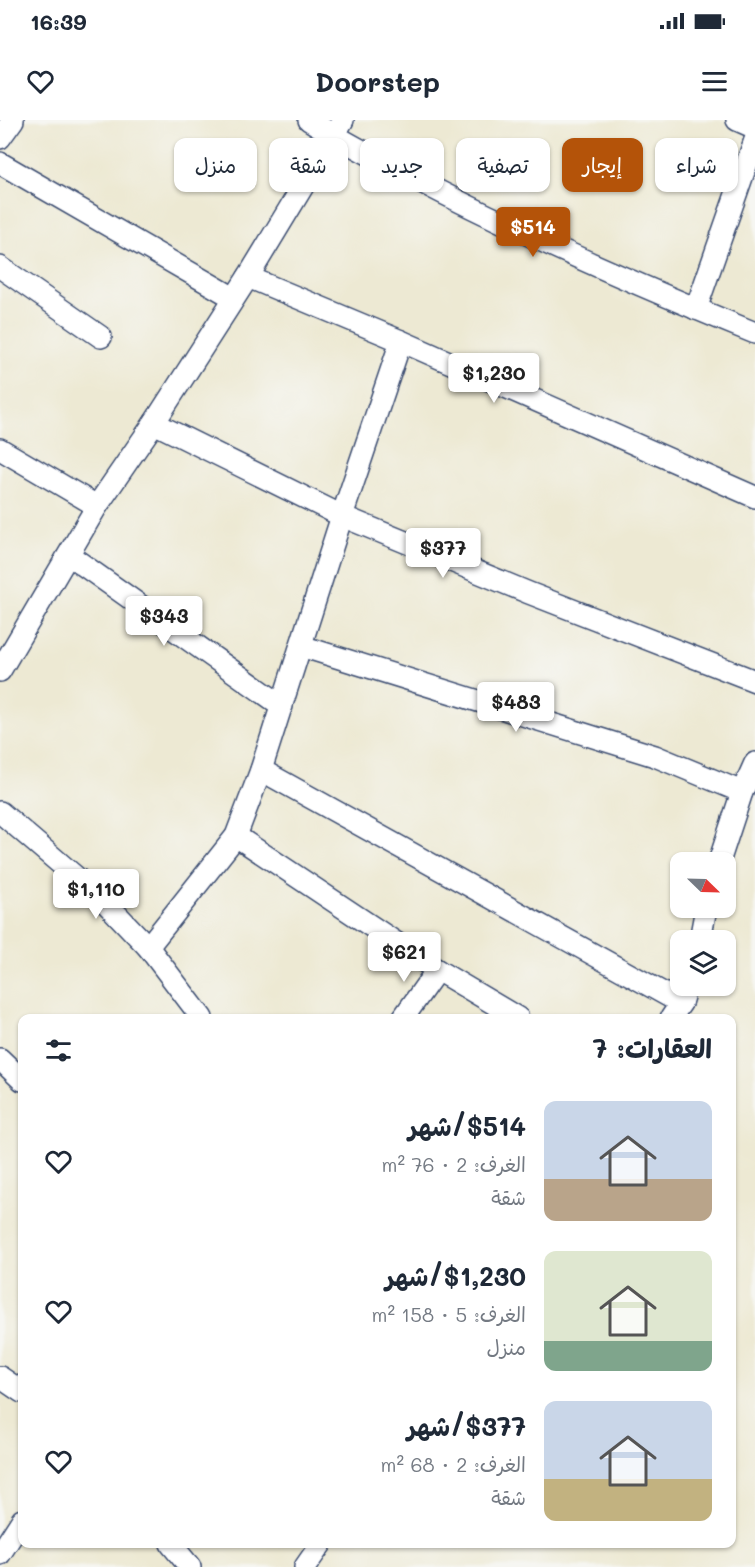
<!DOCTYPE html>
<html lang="ar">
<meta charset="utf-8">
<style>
:root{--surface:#fff;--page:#f2f2f3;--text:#1f2937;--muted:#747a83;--accent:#b45309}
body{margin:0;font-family:Mali,"Playpen Sans Arabic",sans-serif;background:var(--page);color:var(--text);direction:rtl;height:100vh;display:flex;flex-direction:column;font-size:22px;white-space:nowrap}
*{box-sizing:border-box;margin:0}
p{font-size:20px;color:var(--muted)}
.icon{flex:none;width:33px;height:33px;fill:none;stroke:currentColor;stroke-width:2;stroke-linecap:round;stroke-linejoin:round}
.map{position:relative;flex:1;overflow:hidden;direction:ltr}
.side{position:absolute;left:18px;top:894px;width:718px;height:534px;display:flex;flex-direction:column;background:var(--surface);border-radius:12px;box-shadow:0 2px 4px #0004;direction:rtl}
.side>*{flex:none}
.banner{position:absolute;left:18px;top:18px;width:720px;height:54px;direction:rtl;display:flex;gap:12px}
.needle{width:39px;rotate:113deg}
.buttons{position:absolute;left:670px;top:732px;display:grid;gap:12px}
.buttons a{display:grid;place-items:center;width:66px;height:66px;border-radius:12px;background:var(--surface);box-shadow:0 2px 4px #0004;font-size:30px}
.price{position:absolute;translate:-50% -51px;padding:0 14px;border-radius:6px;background:#fff;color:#222;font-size:20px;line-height:39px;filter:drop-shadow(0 2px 3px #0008)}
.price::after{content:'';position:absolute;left:50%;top:36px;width:18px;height:14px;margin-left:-9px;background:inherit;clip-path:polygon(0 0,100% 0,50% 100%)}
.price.on{background:var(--accent);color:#fff}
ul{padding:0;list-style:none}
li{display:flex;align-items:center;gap:18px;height:150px;padding:0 24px}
li span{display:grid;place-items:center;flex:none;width:168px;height:120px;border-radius:12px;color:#555}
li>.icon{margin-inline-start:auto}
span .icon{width:72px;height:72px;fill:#fffc;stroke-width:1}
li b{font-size:26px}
h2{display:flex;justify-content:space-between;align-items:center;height:72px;padding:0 24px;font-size:26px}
.pill{padding:0 21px;border-radius:12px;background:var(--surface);box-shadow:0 2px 4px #0004;font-size:21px;line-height:54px}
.pill.on{background:var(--accent);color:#fff}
.status{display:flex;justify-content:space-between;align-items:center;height:42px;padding:0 30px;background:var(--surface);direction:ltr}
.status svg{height:16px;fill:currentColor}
header{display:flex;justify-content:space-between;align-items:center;height:78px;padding:0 24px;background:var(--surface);font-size:27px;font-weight:700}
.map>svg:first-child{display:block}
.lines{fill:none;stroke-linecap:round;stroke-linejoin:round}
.minor-casing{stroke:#3a4b70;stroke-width:24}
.minor{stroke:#fff;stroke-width:21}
</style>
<div class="status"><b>16:39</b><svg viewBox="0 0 49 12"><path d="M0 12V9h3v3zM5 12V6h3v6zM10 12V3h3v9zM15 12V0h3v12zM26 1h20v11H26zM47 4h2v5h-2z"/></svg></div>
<header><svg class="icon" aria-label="menu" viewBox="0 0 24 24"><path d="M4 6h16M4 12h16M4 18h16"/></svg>Doorstep<svg class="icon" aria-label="heart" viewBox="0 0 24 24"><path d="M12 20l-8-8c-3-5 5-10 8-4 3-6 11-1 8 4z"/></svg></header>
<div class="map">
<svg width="755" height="1447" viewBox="0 0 755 1447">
<rect width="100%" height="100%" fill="#f6f6f2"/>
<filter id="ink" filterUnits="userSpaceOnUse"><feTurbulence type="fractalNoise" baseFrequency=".0167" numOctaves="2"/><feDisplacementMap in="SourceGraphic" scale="12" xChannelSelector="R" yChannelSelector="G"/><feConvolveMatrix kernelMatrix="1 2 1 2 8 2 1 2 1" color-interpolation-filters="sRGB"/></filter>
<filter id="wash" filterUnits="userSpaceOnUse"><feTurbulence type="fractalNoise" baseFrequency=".008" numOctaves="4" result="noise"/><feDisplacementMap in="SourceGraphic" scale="24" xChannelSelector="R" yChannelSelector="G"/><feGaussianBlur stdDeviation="1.35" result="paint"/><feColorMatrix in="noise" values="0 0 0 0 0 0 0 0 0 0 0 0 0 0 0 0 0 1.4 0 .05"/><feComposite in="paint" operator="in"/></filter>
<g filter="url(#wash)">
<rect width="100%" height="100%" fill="#ede9d3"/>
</g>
<g filter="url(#ink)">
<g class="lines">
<g class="minor-casing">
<g id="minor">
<path d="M309,0C345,23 383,42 421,62C529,118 642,167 755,213"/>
<polyline points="737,0 755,8"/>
<polyline points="0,18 13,0"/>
<polyline points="0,43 234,178"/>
<polyline points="0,147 101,217"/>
<polyline points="248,157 401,221 755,377"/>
<polyline points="696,189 755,20"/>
<polyline points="154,303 342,396 529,473 755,561"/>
<polyline points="0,329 97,386"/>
<polyline points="69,435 282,586"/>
<polyline points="301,526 655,636 742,672"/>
<polyline points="0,551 97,386 154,303 248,157 343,0"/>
<polyline points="261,650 681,883"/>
<polyline points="0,692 105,782 148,827 202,898"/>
<polyline points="236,716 437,850 518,898"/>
<polyline points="719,742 742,672 755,643"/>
<polyline points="700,820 706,788"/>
<polyline points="148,827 236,716 261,650 342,396 401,221"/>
<polyline points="403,898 437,850"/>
<polyline points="671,898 681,883 686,866"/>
<polyline points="0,939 22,960"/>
<polyline points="0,1257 22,1272"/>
<polyline points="171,1424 190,1447"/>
<polyline points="0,1434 22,1400"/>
<polyline points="305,1447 321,1424"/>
</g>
</g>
<use href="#minor" class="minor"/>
</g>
</g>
</svg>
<div class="buttons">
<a><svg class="needle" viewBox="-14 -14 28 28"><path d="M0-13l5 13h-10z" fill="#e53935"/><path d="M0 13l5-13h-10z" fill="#747a83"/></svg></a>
<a><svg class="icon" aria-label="layers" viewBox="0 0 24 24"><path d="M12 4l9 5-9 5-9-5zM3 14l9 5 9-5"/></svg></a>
</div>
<b class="price on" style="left:533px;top:138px">$514</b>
<b class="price" style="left:494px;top:284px">$1,230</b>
<b class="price" style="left:443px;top:459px">$377</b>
<b class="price" style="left:164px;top:527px">$343</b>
<b class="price" style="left:516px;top:613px">$483</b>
<b class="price" style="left:96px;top:800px">$1,110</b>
<b class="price" style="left:404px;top:863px">$621</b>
<div class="banner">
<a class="pill">شراء</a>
<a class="pill on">إيجار</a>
<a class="pill">تصفية</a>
<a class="pill">جديد</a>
<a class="pill">شقة</a>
<a class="pill">منزل</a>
</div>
<section class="side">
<h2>العقارات: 7<svg class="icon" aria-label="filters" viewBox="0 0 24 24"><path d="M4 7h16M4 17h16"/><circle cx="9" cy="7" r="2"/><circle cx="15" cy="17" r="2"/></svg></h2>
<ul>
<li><span style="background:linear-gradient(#c9d6e8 65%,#b9a48a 0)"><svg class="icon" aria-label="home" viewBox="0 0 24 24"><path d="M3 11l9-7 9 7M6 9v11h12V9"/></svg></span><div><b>$514/شهر</b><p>الغرف: 2 · 76 m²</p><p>شقة</p></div><svg class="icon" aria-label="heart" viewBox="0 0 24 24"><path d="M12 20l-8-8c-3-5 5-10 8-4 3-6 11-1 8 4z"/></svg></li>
<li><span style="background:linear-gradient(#dfe7d0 75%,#7fa58c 0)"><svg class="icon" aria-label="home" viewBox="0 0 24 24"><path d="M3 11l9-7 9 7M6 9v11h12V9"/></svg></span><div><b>$1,230/شهر</b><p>الغرف: 5 · 158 m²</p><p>منزل</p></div><svg class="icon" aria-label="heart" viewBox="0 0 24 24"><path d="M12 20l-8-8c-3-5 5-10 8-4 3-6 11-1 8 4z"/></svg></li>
<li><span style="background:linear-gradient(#c9d6e8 65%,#c2b280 0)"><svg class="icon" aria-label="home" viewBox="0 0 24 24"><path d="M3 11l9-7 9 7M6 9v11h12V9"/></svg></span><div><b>$377/شهر</b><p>الغرف: 2 · 68 m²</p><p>شقة</p></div><svg class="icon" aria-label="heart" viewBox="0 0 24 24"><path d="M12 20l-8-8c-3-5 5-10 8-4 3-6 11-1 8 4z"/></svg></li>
</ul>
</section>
</div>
